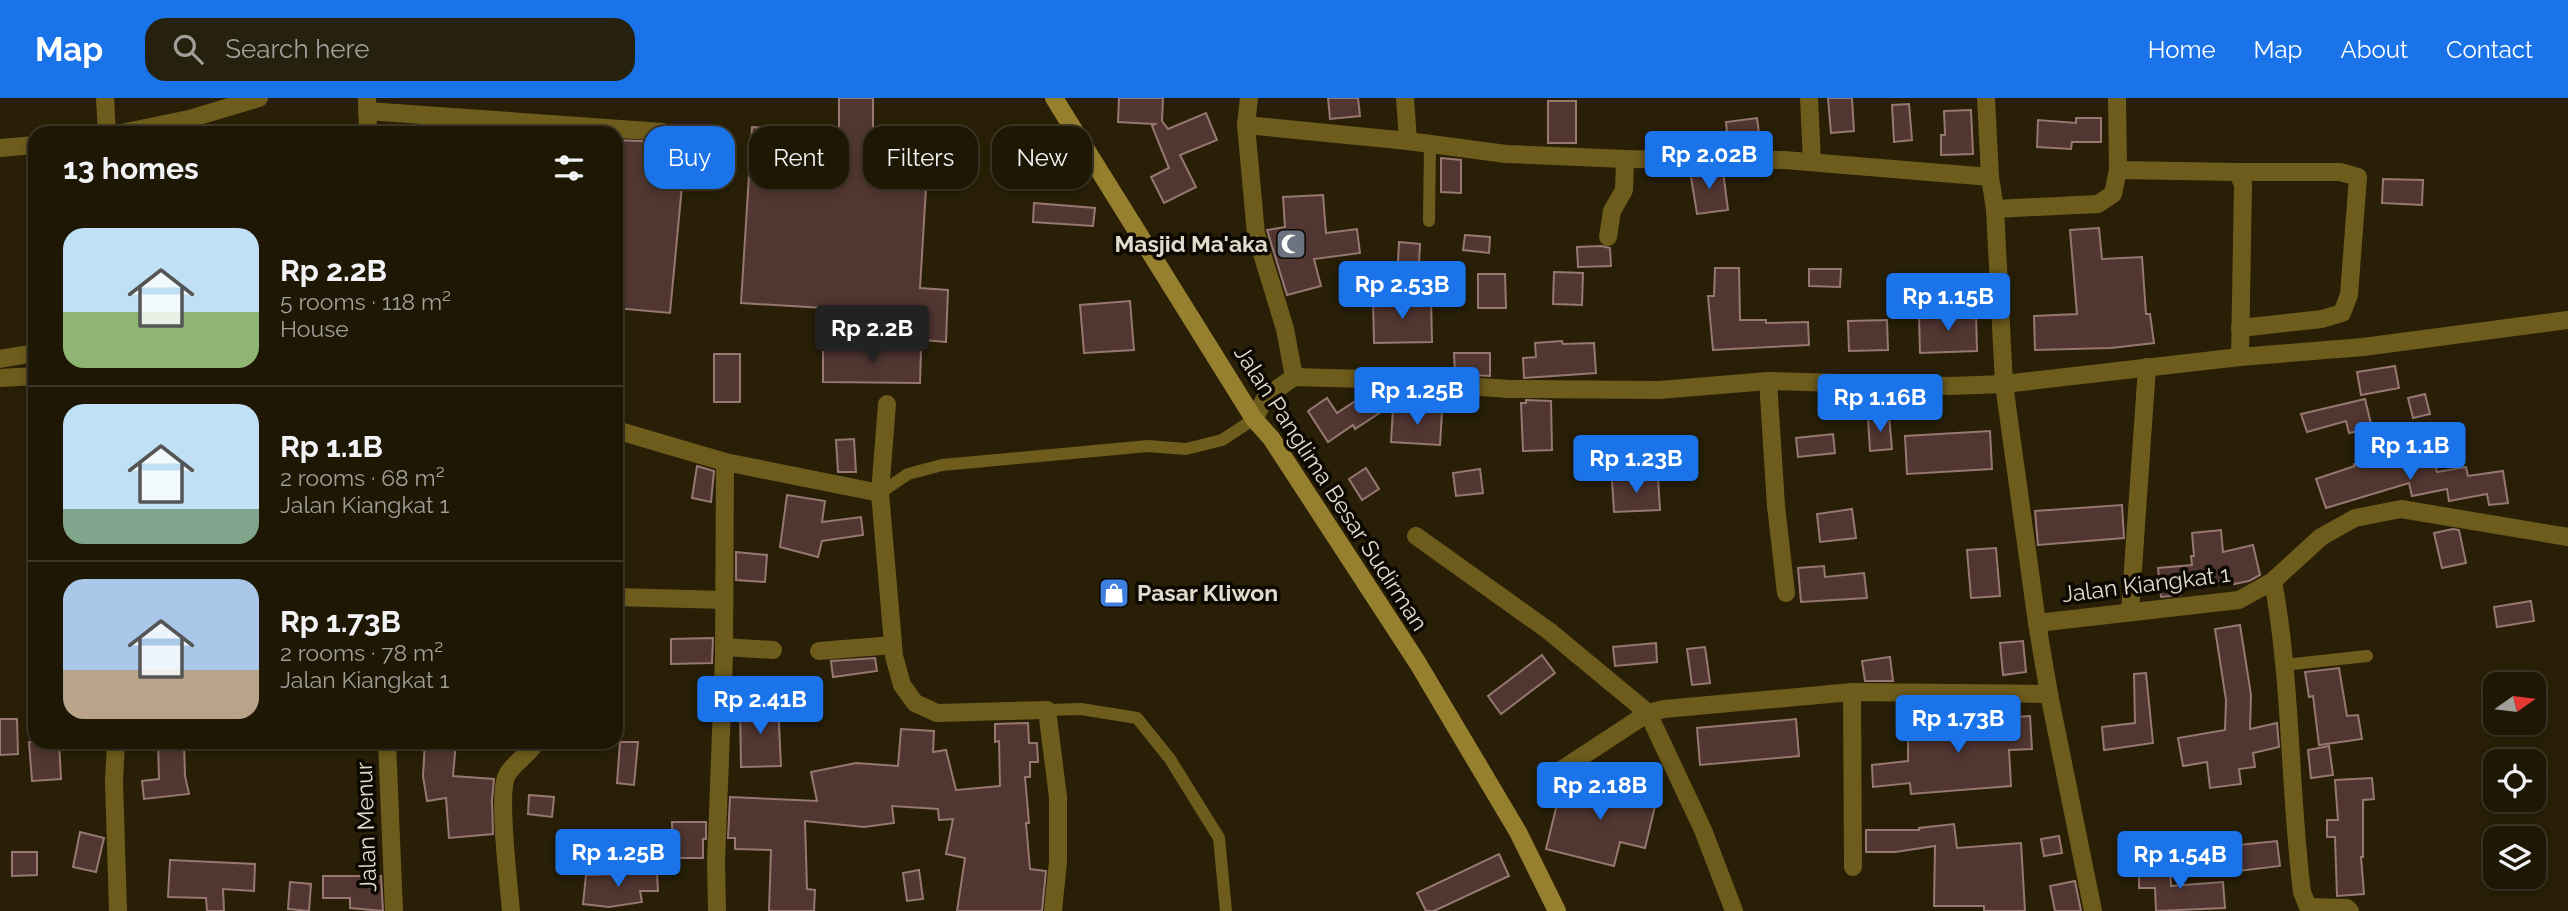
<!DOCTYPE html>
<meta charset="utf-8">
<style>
:root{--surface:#1e1704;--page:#26200e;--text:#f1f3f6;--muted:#a19f9a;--line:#3c3626;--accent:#1a73e8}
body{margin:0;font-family:Raleway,sans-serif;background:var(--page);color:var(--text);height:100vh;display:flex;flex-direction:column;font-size:26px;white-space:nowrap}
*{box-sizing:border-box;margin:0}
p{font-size:23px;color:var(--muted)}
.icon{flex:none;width:38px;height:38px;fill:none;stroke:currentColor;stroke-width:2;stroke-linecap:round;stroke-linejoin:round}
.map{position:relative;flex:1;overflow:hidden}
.details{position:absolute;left:28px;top:28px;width:595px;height:623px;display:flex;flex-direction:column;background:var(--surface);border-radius:21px;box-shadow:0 4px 10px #0003,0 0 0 2px var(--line)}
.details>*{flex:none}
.guide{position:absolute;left:644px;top:28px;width:665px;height:63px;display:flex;gap:14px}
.needle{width:46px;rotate:76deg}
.fabs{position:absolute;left:2483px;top:574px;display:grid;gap:14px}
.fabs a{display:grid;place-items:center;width:63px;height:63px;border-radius:14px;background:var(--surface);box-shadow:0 4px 10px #0003,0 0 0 2px var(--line);font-size:35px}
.price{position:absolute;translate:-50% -60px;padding:0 16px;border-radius:7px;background:var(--accent);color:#fff;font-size:23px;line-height:46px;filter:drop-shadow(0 2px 4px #0008)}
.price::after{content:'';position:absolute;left:50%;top:42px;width:21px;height:16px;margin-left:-10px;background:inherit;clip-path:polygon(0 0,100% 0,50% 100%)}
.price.current{background:#222;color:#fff}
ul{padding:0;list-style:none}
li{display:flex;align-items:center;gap:21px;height:175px;padding:0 35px}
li+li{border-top:2px solid var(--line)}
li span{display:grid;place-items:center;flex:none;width:196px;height:140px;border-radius:21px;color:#555}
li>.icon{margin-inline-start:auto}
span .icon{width:84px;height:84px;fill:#fffc;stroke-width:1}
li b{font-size:30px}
h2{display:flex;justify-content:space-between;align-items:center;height:84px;padding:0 35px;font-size:30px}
.chip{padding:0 24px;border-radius:21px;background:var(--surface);box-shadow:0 4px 10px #0003,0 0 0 2px var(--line);font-size:24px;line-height:63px}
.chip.current{background:var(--accent);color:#fff}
header{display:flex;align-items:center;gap:42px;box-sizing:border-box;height:98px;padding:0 35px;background:var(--accent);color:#fff}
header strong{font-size:33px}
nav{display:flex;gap:38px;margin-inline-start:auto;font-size:24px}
.search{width:490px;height:63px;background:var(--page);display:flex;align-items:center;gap:18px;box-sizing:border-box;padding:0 24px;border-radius:21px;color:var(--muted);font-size:26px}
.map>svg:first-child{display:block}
.building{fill:#513631;stroke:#977772;stroke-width:2}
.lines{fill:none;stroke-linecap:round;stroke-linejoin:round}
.service{stroke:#6e5c1c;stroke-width:12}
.minor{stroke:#6e5c1c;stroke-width:18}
.tertiary{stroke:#6e5c1c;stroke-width:18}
.secondary{stroke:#967f2f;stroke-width:18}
.labels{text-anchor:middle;stroke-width:7;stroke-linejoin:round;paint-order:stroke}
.poi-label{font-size:23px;font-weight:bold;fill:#e1dbcd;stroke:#0d0902;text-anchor:end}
.street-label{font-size:23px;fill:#e1dbcd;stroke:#0d0902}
</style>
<header>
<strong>Map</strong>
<div class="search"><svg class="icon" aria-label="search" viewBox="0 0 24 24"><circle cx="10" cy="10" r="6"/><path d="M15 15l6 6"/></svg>Search here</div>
<nav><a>Home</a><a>Map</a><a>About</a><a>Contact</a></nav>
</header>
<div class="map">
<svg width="2568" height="813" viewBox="0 0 2568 813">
<rect width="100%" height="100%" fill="#281f06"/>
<g class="building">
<polygon points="839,0 873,0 873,37 929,40 920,190 948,192 946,244 922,242 923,216 741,205 752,29 839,35"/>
<polygon points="1119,0 1163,0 1162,23 1168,31 1206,15 1217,42 1180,57 1196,89 1164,105 1151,79 1169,70 1152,28 1155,26 1118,24"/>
<polygon points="1328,0 1358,0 1360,18 1330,21"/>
<polygon points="1828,0 1852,0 1854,33 1831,35"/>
<rect x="1548" y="3" width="28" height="42"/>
<polygon points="1909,6 1912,42 1894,44 1892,7"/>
<polygon points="1971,12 1973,56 1941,57 1941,37 1945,37 1944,13"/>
<polygon points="1757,20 1760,42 1728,45 1726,24"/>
<polygon points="2076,20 2101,20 2101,44 2072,44 2071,51 2037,49 2038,22 2076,25"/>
<polygon points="616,42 686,45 670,215 616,210"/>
<polygon points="1441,60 1461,62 1461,95 1441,94"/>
<polygon points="1690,73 1723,73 1728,112 1697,116"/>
<polygon points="2383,81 2423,82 2422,107 2382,105"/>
<polygon points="1323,97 1326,135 1357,131 1360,155 1314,161 1321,188 1287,197 1267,132 1285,129 1283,99"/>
<polygon points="1034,105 1095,110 1093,128 1033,124"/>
<polygon points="2099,130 2102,161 2142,159 2146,216 2150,216 2154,245 2111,250 2035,252 2034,218 2077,216 2070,132"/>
<polygon points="1465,137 1490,139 1489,155 1463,152"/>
<polygon points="1399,144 1420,146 1419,166 1398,164"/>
<polygon points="1601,148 1610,150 1611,168 1578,169 1577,149"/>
<polygon points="1715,170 1739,170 1740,222 1766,222 1766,225 1808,224 1809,247 1713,252 1708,198 1714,198"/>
<polygon points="1809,171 1841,171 1840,189 1809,188"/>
<polygon points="1554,174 1583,175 1582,207 1553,206"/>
<polygon points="1478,176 1505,176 1506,210 1478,210"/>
<polygon points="1431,201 1432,244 1374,245 1373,202"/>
<polygon points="1130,203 1134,252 1084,255 1080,207"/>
<polygon points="1976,215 1977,253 1920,255 1919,217"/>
<polygon points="1887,222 1888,252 1849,253 1848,223"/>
<polygon points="1562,243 1563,246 1594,245 1596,275 1524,280 1523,260 1536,259 1535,245"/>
<polygon points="823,250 921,251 920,285 823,284"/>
<polygon points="1454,255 1490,255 1490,278 1455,276"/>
<rect x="714" y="256" width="26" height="48"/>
<polygon points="2395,268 2399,290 2361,297 2357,274"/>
<polygon points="1369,294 1381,314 1355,331 1353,327 1328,344 1308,313 1327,300 1337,315"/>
<polygon points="2425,296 2430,316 2413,320 2408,300"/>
<polygon points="2365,301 2372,330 2349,335 2346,323 2307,334 2301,316"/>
<polygon points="1526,302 1551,303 1552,352 1523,353 1521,305 1526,305"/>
<polygon points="1393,311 1442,314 1440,347 1391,344"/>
<polygon points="1889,318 1892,351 1870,353 1868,320"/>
<polygon points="1990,333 1992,371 1907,376 1905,338"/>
<polygon points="1833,336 1835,355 1798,359 1796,340"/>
<polygon points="854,341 856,374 838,374 836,342"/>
<polygon points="2433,358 2437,374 2466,369 2468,378 2503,373 2508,405 2489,407 2487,396 2449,403 2447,391 2412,398 2409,385 2326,410 2316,381 2355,368 2354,366 2378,359 2381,369"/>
<polygon points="697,368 714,373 711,404 692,400"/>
<polygon points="1366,370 1379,391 1362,402 1349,381"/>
<polygon points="1480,371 1483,395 1456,398 1453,375"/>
<polygon points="1658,380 1660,412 1614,414 1612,382"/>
<polygon points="787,397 825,403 822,424 861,419 863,437 822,443 818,459 780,449"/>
<polygon points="2122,407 2124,440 2038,447 2035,413"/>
<polygon points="1852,411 1856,440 1820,444 1817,416"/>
<polygon points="2453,431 2459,432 2466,465 2442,470 2434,435"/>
<polygon points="2221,432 2223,454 2253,447 2260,477 2249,483 2234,486 2233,482 2180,487 2181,497 2161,499 2158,470 2192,467 2191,458 2194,458 2192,435"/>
<polygon points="1996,450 2000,498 1971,500 1967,452"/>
<polygon points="736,454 767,457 765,484 736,482"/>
<polygon points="1824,468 1825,479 1864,475 1867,500 1801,504 1798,470"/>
<polygon points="2531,503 2534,523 2497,529 2494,509"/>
<polygon points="2240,527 2251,597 2250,631 2277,625 2279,649 2253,655 2255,669 2239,671 2241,686 2210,690 2207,664 2183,668 2178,640 2225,632 2226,602 2215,531"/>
<polygon points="713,540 712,565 671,566 671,541"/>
<polygon points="2023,543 2026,574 2003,577 2000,545"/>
<polygon points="1656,545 1657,564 1615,568 1613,549"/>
<polygon points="1705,549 1710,585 1692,587 1687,551"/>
<polygon points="1542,557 1555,575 1501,616 1488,598"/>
<polygon points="1890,559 1893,583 1865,583 1862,563"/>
<polygon points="875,560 877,573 833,579 831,563"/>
<polygon points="2339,570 2347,618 2358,617 2362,641 2319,647 2313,598 2309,599 2305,574"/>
<polygon points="2146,575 2153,645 2104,652 2102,629 2135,625 2134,576"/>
<polygon points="740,606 778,606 781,668 741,669"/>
<polygon points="2030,618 2032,651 2009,652 2011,688 1911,696 1910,685 1873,689 1872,667 1908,663 1908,626"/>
<polygon points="0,621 17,621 18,656 0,657"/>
<polygon points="1796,621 1799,658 1700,667 1697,630"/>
<polygon points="1028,625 1029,645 1037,645 1038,664 1030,664 1030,679 1025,679 1029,725 1026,725 1030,771 1046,773 1042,813 957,813 965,760 946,756 953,721 939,722 938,711 892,708 894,725 864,729 805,723 807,791 815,792 814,813 769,813 771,752 735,751 735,740 728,740 730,699 817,703 811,674 856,665 898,668 901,631 934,633 933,654 946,652 956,692 1000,688 999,643 995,644 995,626"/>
<polygon points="29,644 59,644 61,681 32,683"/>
<polygon points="158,644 184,644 185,678 189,696 144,701 142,683 159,681"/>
<polygon points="425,644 456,644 453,678 494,681 492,702 493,736 449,740 446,700 427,703 423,678"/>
<polygon points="620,644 638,644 634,687 617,685"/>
<polygon points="2329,648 2333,677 2311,680 2308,652"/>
<polygon points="2372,680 2374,701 2363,702 2363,759 2361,759 2364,796 2337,798 2335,739 2327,739 2327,722 2338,722 2335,682"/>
<polygon points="1591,683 1657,700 1645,750 1620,744 1614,768 1546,751 1561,690 1588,697"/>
<polygon points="529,697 554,699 552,719 528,716"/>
<polygon points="672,724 706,724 706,741 703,741 703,760 673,760"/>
<polygon points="1954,726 1957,750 2021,745 2025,813 1984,813 1984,808 1934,808 1935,748 1895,754 1866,754 1866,732 1919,732 1919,730"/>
<polygon points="80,734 104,740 96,774 73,769"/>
<polygon points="2059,738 2062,755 2044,758 2041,741"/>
<polygon points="2277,743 2280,768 2222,775 2219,749"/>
<polygon points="12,754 37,754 37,777 12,778"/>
<polygon points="1499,756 1509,778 1434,813 1426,813 1417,795"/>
<polygon points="170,762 255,766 254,793 223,791 224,813 207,813 206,800 168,799"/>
<polygon points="2170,764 2171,788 2223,784 2225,810 2156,813 2155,790 2139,790 2139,770 2153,767 2152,765"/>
<polygon points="919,772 923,801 907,803 903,775"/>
<polygon points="657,775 658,793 640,793 642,804 609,809 583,806 586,777"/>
<polygon points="323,778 381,778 383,813 350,810 350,800 323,800"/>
<polygon points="2075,783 2081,813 2055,813 2050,788"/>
<polygon points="290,784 311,786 309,813 288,811"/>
</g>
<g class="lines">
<g class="service">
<polyline points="1429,123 1430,46"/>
<polyline points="880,395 908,376 942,367 1148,348 1186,351 1222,342 1254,321"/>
<polyline points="2284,567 2367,558"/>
<polyline points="1047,612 1081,611 1137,620 1170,661 1219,740 1226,813"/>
</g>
<g class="minor">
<polyline points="105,0 107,35"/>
<polyline points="367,0 368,35"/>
<polyline points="1249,0 1246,27 1256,136 1285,231 1294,279"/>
<polyline points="1405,0 1408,43 1506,56 1625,61 1784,62 1990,79"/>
<polyline points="1809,0 1812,64"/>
<polyline points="2117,0 2118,72"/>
<polyline points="367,13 663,34"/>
<polyline points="1246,27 1408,43"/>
<polyline points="121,35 189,21 259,0"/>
<polyline points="0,50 35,47"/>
<polyline points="2237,74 2340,74 2358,79 2349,197 2342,215 2322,221 2240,230"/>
<polyline points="1995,111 2098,106 2113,96 2118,72 2237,74 2243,86 2240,259"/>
<polyline points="1608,139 1612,113 1624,92 1625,61"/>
<polyline points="0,261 35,255"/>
<polyline points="0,280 35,278"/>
<polyline points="1768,283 1776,408 1786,495"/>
<polyline points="1254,321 1266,299 1294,279 1366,281 1509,291 1659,292 1768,283 1950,288 2004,286 2240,259 2363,249 2568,222"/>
<polyline points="616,332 725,364 880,395 887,306"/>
<polyline points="880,395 894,558 902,587 915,605 937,615 1047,612 1058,699 1058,764 1053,813"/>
<polyline points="1416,438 1549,533 1648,615 1703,732 1734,813"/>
<path d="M2273,483C2292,586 2289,691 2302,794L2308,809L2347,810L2350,813"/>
<polyline points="616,499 724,502"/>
<polyline points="2130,514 2147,269"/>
<polyline points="2037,525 2239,502 2273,483 2321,439 2355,420 2401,411 2568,439"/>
<polyline points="724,549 773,552"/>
<polyline points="819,553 893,547"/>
<polyline points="1852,594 1853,769"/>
<polyline points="116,644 114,683 118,813"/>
<polyline points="387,644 394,813"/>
<polyline points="1549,680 1648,615 1664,611 1852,594 2049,596"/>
<path d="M511,813C509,788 497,695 507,677C514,664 529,657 536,644"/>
<polyline points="717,813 716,764 724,558 725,364"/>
</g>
<polyline class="tertiary" points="1986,0 1990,79 1995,111 2004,286 2037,525 2049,596 2093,813"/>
<polyline class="secondary" points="1054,0 1254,321 1271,340 1417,564 1518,734 1557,813"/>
</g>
<defs>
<g id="mosque-square" transform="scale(1.575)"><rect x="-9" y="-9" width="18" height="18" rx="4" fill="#6b7280" stroke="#0d0902"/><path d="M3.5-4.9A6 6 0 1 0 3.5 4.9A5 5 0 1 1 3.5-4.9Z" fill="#fff"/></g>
<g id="shop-square" transform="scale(1.575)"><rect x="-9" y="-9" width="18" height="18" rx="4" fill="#3f7fe0" stroke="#0d0902"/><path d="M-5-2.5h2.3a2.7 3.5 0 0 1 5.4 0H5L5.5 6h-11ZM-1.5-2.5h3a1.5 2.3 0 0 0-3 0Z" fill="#fff"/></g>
</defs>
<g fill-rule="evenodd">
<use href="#mosque-square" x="1291" y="146"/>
<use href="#shop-square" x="1114" y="495"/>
</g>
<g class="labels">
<g class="poi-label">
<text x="1268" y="154">Masjid Ma'aka</text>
<text x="1137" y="503" text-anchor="start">Pasar Kliwon</text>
</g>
<g class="street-label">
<text transform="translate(1331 390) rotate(57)" y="8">Jalan Panglima Besar Sudirman</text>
<text transform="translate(2146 486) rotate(-7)" y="8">Jalan Kiangkat 1</text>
<text transform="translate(366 729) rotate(-92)" y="8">Jalan Menur</text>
</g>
</g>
</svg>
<div class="fabs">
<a><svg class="needle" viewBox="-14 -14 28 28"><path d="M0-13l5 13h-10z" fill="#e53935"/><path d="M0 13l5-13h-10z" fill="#a19f9a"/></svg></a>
<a><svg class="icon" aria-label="locate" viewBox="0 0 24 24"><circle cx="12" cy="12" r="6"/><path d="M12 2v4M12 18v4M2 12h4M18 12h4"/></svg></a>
<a><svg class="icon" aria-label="layers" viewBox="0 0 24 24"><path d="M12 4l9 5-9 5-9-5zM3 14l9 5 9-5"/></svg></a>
</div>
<b class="price" style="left:1709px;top:93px">Rp 2.02B</b>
<b class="price" style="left:1402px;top:223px">Rp 2.53B</b>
<b class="price" style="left:1948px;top:235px">Rp 1.15B</b>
<b class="price current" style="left:872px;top:267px">Rp 2.2B</b>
<b class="price" style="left:1417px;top:329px">Rp 1.25B</b>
<b class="price" style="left:1880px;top:336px">Rp 1.16B</b>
<b class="price" style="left:2410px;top:384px">Rp 1.1B</b>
<b class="price" style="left:1636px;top:397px">Rp 1.23B</b>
<b class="price" style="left:760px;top:638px">Rp 2.41B</b>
<b class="price" style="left:1958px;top:657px">Rp 1.73B</b>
<b class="price" style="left:1600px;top:724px">Rp 2.18B</b>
<b class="price" style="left:618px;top:791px">Rp 1.25B</b>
<b class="price" style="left:2180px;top:793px">Rp 1.54B</b>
<div class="guide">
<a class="chip current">Buy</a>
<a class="chip">Rent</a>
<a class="chip">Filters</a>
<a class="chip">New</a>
</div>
<section class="details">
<h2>13 homes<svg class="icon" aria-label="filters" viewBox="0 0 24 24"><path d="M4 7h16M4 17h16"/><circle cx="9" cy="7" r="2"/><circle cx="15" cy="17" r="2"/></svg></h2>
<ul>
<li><span style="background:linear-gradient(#bfe0f5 60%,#8fb573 0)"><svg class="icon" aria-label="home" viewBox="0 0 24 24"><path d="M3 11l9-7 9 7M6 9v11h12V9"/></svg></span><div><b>Rp 2.2B</b><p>5 rooms · 118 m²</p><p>House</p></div></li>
<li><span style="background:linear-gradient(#bfe0f5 75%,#7fa58c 0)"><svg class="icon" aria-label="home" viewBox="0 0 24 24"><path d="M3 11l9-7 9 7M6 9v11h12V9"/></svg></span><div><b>Rp 1.1B</b><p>2 rooms · 68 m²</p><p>Jalan Kiangkat 1</p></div></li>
<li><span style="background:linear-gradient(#a9c7e8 65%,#b9a48a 0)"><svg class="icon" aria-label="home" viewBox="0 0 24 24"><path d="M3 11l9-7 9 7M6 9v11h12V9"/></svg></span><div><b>Rp 1.73B</b><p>2 rooms · 78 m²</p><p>Jalan Kiangkat 1</p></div></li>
</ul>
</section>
</div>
